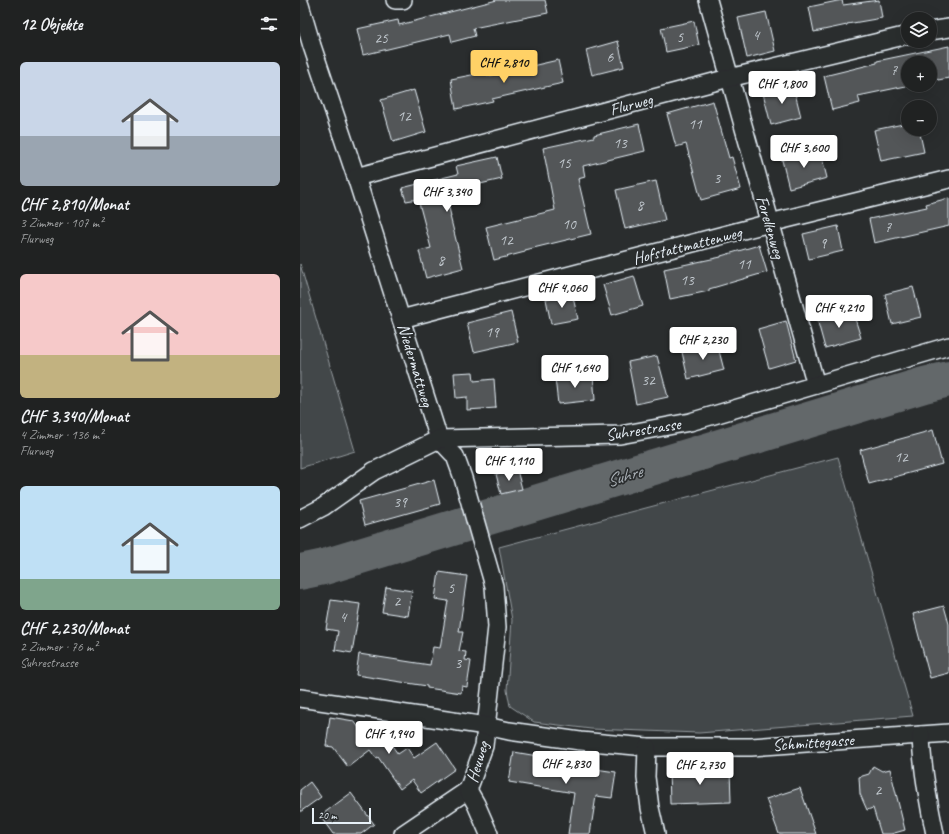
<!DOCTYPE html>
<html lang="de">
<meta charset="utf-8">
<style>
:root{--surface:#202222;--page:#2d2f2f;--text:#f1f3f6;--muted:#a2a4a5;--line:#3d3f40;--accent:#ffd166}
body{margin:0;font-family:Caveat,sans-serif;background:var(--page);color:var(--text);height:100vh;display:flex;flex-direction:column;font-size:15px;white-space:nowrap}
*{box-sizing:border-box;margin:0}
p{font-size:13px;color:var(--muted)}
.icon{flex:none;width:22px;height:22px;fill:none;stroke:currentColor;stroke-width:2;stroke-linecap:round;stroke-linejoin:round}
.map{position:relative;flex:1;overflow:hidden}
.drawer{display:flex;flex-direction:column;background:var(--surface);width:300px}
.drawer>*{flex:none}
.tools{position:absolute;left:601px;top:12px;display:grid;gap:8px}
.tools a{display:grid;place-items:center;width:36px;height:36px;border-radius:50%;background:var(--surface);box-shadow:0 4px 16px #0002,0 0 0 1px var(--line);font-size:20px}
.scale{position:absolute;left:12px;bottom:10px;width:59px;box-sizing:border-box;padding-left:4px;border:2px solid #e8f1f8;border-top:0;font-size:11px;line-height:14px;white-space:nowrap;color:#e8f1f8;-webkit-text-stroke:3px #2a2d2e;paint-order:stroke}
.price{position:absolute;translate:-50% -34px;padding:0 9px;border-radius:4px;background:#fff;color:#222;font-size:13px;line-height:26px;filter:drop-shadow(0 1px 2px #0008)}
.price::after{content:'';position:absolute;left:50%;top:24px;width:12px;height:9px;margin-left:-6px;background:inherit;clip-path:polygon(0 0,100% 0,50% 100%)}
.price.current{background:var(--accent);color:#111}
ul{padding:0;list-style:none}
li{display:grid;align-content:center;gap:8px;height:212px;padding:0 20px}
li span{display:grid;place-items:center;height:124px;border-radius:6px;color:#555}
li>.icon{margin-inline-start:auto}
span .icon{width:72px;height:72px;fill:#fffc;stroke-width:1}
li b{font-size:17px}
h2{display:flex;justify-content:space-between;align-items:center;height:48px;padding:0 20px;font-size:17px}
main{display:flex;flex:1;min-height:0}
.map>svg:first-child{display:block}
.green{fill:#424648;stroke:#959ca0}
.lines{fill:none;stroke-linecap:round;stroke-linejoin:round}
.river{stroke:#63686b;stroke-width:36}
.building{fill:#535759;stroke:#e8f1f8}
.minor-casing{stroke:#e8f1f8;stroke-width:20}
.minor{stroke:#2a2d2e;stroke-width:17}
.labels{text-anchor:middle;stroke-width:3.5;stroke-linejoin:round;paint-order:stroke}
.number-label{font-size:15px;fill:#c3cad0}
.street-label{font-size:17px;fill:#e8f1f8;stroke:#2a2d2e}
.water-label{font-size:18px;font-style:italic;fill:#acb3b9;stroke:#2a2d2e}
</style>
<main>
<section class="drawer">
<h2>12 Objekte<svg class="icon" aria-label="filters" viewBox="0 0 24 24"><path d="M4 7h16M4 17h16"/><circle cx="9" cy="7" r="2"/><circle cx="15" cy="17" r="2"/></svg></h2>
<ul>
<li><span style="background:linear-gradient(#c9d6e8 60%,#9aa5b1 0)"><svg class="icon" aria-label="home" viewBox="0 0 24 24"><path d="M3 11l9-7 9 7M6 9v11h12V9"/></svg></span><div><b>CHF 2,810/Monat</b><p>3 Zimmer · 107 m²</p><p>Flurweg</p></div></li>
<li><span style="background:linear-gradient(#f6c9c9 65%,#c2b280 0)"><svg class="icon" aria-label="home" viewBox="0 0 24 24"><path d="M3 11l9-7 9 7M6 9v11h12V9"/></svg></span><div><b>CHF 3,340/Monat</b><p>4 Zimmer · 136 m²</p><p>Flurweg</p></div></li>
<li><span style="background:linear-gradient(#bfe0f5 75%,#7fa58c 0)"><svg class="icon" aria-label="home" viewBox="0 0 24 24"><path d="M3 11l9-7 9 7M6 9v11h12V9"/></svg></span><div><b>CHF 2,230/Monat</b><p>2 Zimmer · 76 m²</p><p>Suhrestrasse</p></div></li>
</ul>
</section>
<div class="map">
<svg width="649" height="834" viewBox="0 0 649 834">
<rect width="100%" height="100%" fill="#2a2d2e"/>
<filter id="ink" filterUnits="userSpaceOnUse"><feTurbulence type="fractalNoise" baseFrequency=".025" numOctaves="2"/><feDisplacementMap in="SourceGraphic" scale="8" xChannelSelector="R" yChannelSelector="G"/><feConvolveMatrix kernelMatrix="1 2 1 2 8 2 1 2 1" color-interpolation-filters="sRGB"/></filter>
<g filter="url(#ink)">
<g class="green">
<polygon points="0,264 55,451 0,468"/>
<polygon points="538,457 613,716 399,733 291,729 234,722 210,706 207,690 212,620 199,547"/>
</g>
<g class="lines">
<polyline class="river" points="0,572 24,567 624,385 649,379"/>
</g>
<g class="building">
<polygon points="197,0 245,0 248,13 173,28 175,36 152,42 150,34 63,55 57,29 98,20 99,25"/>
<polygon points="542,0 543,5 579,0 582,18 547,24 547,25 514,32 509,7"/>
<polygon points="466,12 475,51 447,58 438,18"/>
<polygon points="394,21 399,45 366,52 361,28"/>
<polygon points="318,41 324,67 292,75 286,50"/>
<polygon points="649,46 649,78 638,80 633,73 630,73 630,63 608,63 608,78 606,86 558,96 560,103 532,110 524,76 577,63 577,61"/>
<polygon points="258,60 263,83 192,99 193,101 156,109 151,79 187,72 188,76"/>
<polygon points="493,85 501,117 471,125 463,93"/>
<polygon points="114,90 126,132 93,142 81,100"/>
<polygon points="413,101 429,158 432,157 441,189 401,200 386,144 376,147 367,114"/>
<polygon points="608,123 608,129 619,129 624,152 581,161 574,130"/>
<polygon points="339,124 345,151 283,166 285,177 278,179 291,234 225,250 225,252 194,260 186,227 255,210 243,148 294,137 294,135"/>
<polygon points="520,150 527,178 489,188 482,160"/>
<polygon points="197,157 202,179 145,192 151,216 150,216 163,268 126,278 119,251 131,248 118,199 106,201 102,188 158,174 156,166"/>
<polygon points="356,181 365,220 325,229 316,190"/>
<polygon points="649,198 649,226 574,243 569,219 627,207 626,204"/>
<polygon points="538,226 543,251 509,259 503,234"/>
<polygon points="459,245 467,272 409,289 409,291 370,299 364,269 421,257 421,256"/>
<polygon points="334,276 343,306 312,315 303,285"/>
<polygon points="613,287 621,317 592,324 585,294"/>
<polygon points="272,293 278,319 251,324 246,299"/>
<polygon points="552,309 561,338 525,348 517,319"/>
<polygon points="211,312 218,342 174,352 167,323"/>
<polygon points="486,321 496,360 469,368 458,329"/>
<polygon points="417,343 424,370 388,379 382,352"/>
<polygon points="357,356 368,397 336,404 328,362"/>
<polygon points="173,372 174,381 194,379 196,408 167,410 167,397 156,398 154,373"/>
<polygon points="293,374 295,400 258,404 255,378"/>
<polygon points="633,430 642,464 569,484 560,450"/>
<polygon points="217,470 222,489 201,494 196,474"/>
<polygon points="134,480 140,504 65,525 59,501"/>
<polygon points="139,572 167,576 159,632 163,632 159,651 166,652 165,660 171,661 167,687 162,686 161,693 127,688 127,686 56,675 59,654 130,665 133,647 140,648 148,601 135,599"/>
<polygon points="86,587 112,591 108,616 82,612"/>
<polygon points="31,600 60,604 52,653 35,650 38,631 26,629"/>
<polygon points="644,606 649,624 649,673 630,678 613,614"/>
<polygon points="30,717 54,721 66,737 79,728 98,754 107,748 114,758 137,742 155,769 121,793 112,780 100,789 78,757 76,758 70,750 48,767 33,747 26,746"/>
<polygon points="214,752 255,759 254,763 316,772 312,798 296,796 290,834 268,834 274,793 209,782"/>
<polygon points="573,766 582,771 590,769 605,830 591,834 581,834 573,808 567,810 563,801 560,794 559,777 569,774"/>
<polygon points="430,769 431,802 370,804 369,770"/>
<polygon points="10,782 21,797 0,812 0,790"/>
<polygon points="500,788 516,834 479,834 466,799"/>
<polygon points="51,793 74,824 61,834 33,834 20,816"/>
</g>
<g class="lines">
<g class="minor-casing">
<g id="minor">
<polyline points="95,0 103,0"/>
<polyline points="408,0 516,385"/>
<polyline points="0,5 12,46 56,177 139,439 155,456 163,478 194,586 197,627 184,746 168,790 103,834"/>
<polyline points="630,31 649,28"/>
<polyline points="56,177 429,78 608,35"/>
<polyline points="101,319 470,223 649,179"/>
<polyline points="0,519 23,507 74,471 139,439 320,435 390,422 649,346"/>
<polyline points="0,698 186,726 209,731 280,741 347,747 451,747 649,733"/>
<path d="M621,735C622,769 628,801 635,834"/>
<polyline points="347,747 346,777 350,808 356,834"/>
<polyline points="168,790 176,804 189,834"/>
</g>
</g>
<use href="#minor" class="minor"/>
</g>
</g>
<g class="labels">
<g class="number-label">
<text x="456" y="40">4</text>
<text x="380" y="42">5</text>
<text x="81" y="43">25</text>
<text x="310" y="62">6</text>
<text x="594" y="75">7</text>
<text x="104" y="121">12</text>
<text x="395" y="129">11</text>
<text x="320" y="148">13</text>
<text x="264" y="168">15</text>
<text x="417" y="183">3</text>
<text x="340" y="210">8</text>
<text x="269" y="229">10</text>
<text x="588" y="232">7</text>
<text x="206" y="245">12</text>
<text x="523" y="248">9</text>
<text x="141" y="265">8</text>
<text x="444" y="269">11</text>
<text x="387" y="285">13</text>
<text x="192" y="337">19</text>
<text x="348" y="385">32</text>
<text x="601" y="462">12</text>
<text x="100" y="507">39</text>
<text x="151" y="593">5</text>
<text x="97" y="606">2</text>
<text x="43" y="622">4</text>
<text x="158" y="668">3</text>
<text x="578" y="795">2</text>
</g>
<g class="street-label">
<text transform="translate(331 104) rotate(-15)" y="6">Flurweg</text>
<text transform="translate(471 227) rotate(74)" y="6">Forellenweg</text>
<text transform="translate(387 245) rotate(-14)" y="6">Hofstattmattenweg</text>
<text transform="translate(116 365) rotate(73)" y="6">Niedermattweg</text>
<text transform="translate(343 429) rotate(-9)" y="6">Suhrestrasse</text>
<text transform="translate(513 742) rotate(-4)" y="6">Schmittegasse</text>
<text transform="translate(177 762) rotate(-73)" y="6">Heuweg</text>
</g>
<g class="water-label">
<text transform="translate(324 476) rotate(-17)" y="6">Suhre</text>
</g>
</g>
</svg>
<div class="tools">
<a><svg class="icon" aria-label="layers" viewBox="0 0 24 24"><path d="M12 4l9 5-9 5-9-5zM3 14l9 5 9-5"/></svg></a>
<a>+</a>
<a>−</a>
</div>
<div class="scale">20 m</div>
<b class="price current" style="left:204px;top:84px">CHF 2,810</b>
<b class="price" style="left:482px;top:105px">CHF 1,800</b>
<b class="price" style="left:504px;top:169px">CHF 3,600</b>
<b class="price" style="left:147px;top:213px">CHF 3,340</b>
<b class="price" style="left:262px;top:309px">CHF 4,060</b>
<b class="price" style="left:539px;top:329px">CHF 4,210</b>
<b class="price" style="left:403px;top:361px">CHF 2,230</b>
<b class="price" style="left:275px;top:389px">CHF 1,640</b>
<b class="price" style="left:209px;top:482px">CHF 1,110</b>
<b class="price" style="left:89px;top:755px">CHF 1,940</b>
<b class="price" style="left:266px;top:785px">CHF 2,830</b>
<b class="price" style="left:400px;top:786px">CHF 2,730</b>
</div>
</main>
